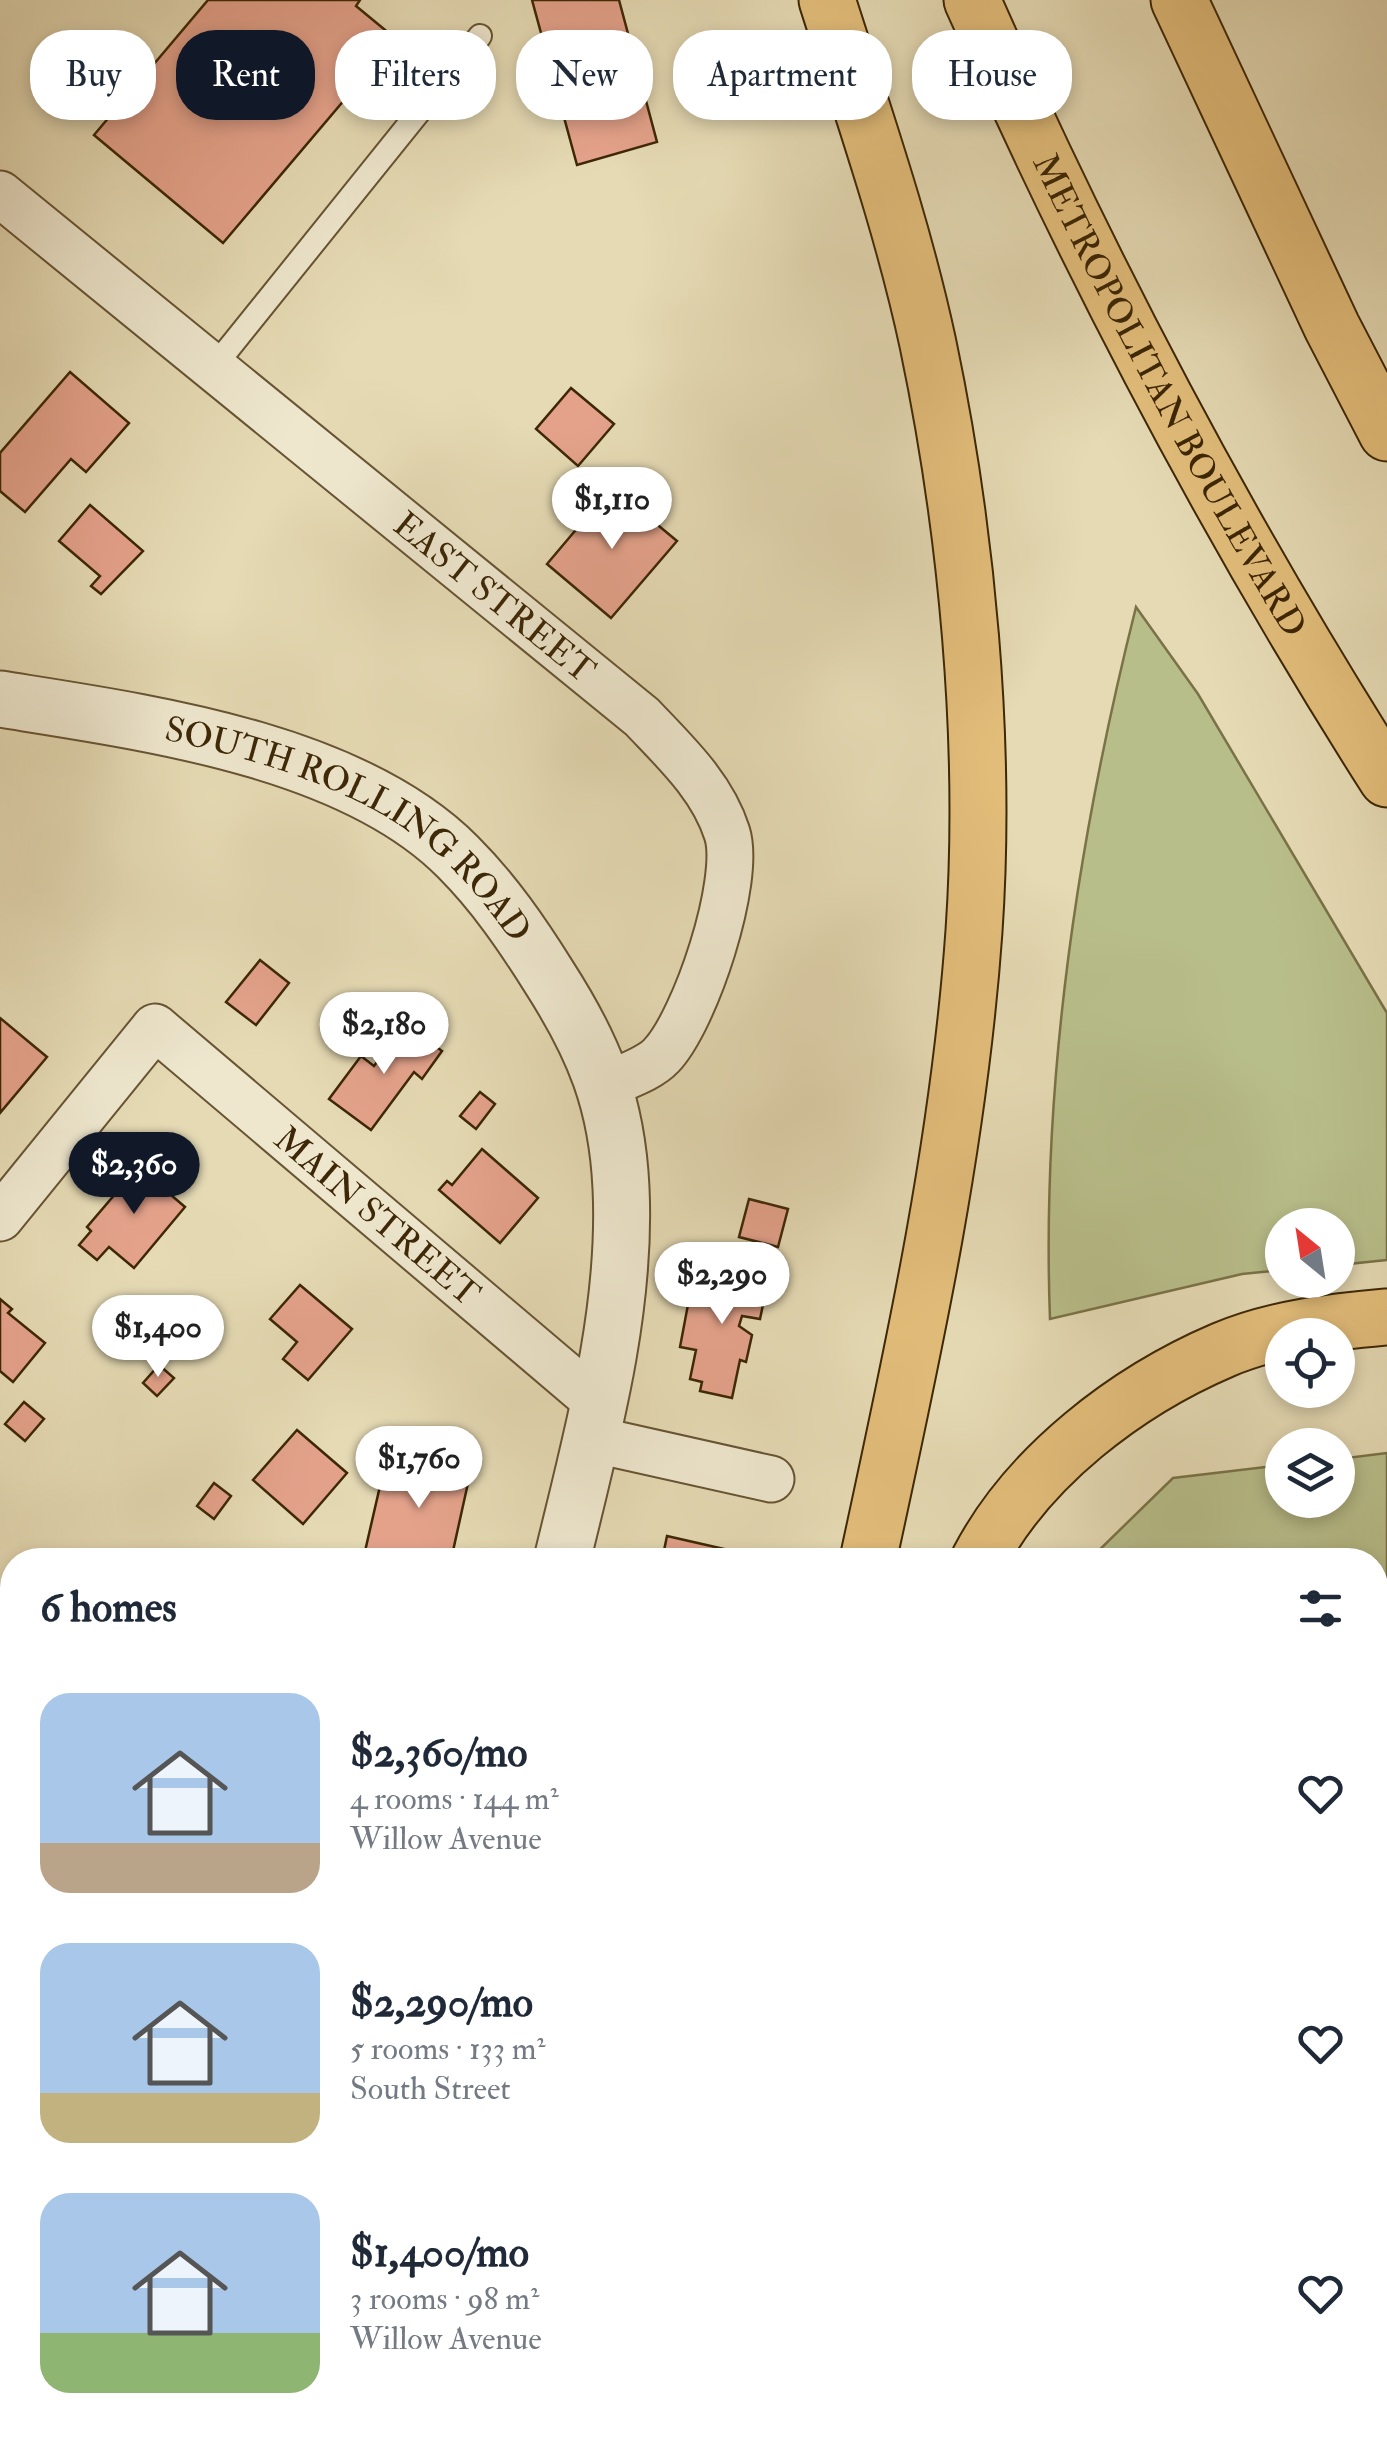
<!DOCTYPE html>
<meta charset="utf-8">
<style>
:root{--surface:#fff;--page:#f2f2f3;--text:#1f2937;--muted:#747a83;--accent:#111827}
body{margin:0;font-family:"IM FELL Double Pica",serif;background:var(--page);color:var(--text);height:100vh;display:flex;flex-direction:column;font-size:38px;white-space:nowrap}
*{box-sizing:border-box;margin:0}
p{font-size:32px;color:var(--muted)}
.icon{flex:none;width:55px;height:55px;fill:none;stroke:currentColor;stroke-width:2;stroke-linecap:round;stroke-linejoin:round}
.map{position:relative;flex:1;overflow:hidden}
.panel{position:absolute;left:0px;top:1548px;width:1388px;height:892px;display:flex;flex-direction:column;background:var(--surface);border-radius:40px 40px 0 0;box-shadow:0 5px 15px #0003}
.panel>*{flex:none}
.banner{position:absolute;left:30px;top:30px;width:1328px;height:90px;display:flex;gap:20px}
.needle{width:65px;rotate:330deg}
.buttons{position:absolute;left:1265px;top:1208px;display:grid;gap:20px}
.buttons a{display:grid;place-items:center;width:90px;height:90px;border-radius:50%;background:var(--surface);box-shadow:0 5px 15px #0003;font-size:50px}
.price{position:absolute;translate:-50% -85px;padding:0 22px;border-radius:35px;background:#fff;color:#222;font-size:32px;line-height:65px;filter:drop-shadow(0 2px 5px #0008)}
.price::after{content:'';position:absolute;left:50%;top:60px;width:30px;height:22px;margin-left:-15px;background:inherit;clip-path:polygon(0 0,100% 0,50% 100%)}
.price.on{background:var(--accent);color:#fff}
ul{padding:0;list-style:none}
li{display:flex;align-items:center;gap:30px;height:250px;padding:0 40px}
li span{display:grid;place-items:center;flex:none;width:280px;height:200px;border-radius:30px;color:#555}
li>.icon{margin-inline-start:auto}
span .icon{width:120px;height:120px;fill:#fffc;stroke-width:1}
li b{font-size:42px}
h2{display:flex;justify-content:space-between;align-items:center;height:120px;padding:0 40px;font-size:42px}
.chip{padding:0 35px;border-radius:40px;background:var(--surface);box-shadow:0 5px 15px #0003;font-size:35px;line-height:90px}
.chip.on{background:var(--accent);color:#fff}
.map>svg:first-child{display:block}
.green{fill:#b8be8a;stroke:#7a7248;stroke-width:2.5}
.building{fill:#e4a28b;stroke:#3d2706;stroke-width:2.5}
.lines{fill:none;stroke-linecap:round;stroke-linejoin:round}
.service-casing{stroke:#675432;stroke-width:26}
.minor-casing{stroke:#675432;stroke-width:49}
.tertiary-casing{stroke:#675432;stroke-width:59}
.motorway-casing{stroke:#3d2706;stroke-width:59}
.service{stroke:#eee7ce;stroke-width:22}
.minor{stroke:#eee7ce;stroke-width:45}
.tertiary{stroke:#eee7ce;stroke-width:55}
.motorway{stroke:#e2bd7a;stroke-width:55}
.labels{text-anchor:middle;stroke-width:8;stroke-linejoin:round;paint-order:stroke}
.street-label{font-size:35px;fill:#3d2706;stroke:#eee7ce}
</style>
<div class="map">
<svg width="1387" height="2438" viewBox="0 0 1387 2438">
<rect width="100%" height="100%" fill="#e5dab4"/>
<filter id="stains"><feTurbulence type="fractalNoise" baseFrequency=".002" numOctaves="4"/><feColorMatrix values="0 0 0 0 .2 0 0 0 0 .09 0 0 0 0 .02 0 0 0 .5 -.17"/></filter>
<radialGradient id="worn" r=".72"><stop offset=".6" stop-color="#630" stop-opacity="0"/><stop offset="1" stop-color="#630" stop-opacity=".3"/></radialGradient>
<g class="green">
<path d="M1136,607L1198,694L1387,1013V1260L1338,1265V1225H1282V1270L1242,1274L1050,1319C1041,1080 1078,838 1136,607Z"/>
<polygon points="1387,1453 1387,2232 1375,2232 1375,1560 1089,1560 1173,1478 1282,1465 1282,1500 1338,1500 1338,1459"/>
<polygon points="0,2308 12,2312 12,2428 336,2428 338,2438 0,2438"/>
</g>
<g class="building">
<polygon points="208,0 360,0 356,6 396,39 223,243 94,135"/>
<polygon points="532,0 619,0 657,142 577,165"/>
<polygon points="70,372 129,423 86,472 71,459 25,512 0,491 0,453"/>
<polygon points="571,388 614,424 578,466 536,429"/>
<polygon points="612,487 677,541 611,618 547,564"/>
<polygon points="90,505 143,551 101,594 91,586 100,576 59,541"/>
<polygon points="260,960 289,983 256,1025 226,1002"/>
<polygon points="0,1018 47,1057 0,1113"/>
<polygon points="405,1024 442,1051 422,1079 414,1072 371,1130 329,1099 361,1056 374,1066"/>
<polygon points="480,1092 495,1104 476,1129 460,1116"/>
<polygon points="482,1149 538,1198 500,1243 439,1190 447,1181 452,1185"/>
<polygon points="146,1158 166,1175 158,1184 185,1207 134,1268 109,1247 97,1260 79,1245 91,1231 87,1227"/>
<polygon points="749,1199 788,1209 778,1247 739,1237"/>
<polygon points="734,1265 770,1271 760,1319 742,1316 739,1326 752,1335 746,1362 740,1360 732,1398 700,1391 702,1382 690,1379 696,1350 680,1347 693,1278 729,1286"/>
<polygon points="300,1285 352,1329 308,1380 283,1359 297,1342 270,1319"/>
<polygon points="0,1299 12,1309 8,1313 45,1343 13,1382 0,1371"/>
<polygon points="159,1365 174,1378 157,1396 143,1383"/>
<polygon points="24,1402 44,1419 25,1441 5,1424"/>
<polygon points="297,1430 347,1473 303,1524 253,1480"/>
<polygon points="410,1450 472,1465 451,1560 363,1560 383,1473 404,1478"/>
<polygon points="214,1483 231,1496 214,1519 197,1506"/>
<polygon points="667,1536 724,1549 723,1554 737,1560 662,1560"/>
<polygon points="7,1789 12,1794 12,1861 0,1876 0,1798"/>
<polygon points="12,2098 12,2217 0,2212 0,2130"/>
</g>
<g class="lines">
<g class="service-casing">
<polyline id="service" points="213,368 480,36"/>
</g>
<g class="minor-casing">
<g id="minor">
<path id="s1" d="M0,194L642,717C675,752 712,786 727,833C742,880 695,1021 661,1056C649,1069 623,1077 607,1085"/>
<path id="s2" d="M0,1218L155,1027L598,1403"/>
<polyline points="592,1439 771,1479"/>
<polyline points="0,1649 12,1660"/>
<polyline points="0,2262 12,2267"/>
<polyline points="584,2428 659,2438"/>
<polyline points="867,2438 869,2428"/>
</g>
</g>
<g class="tertiary-casing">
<g id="tertiary">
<path id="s3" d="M0,699C144,722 351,749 458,857C494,893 522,934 549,977C594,1047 617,1103 621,1188C627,1312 591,1440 562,1560"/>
<polyline points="371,2438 371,2428"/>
</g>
</g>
<g class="motorway-casing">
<g id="motorway">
<path d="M827,0C863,113 903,227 928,344C967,530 987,742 974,931C959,1145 913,1352 868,1560"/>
<path id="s4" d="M972,0C1091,269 1229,531 1387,779"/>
<polyline points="1179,0 1332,327 1387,433"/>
<path d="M979,1560C1028,1466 1127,1391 1223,1350C1275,1328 1332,1322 1387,1317"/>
<polyline points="1375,2315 1387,2317"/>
<polyline points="1375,2378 1387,2381"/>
</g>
</g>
<use href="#service" class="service"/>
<use href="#minor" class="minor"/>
<use href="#tertiary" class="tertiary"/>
<use href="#motorway" class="motorway"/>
</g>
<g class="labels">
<g class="street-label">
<text dy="12" stroke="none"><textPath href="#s4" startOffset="442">METROPOLITAN BOULEVARD</textPath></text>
<text dy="12" stroke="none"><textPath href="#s1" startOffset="638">EAST STREET</textPath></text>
<text dy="12" stroke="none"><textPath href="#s3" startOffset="382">SOUTH ROLLING ROAD</textPath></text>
<text dy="12" stroke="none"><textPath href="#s2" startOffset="538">MAIN STREET</textPath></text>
</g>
</g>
<rect width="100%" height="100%" filter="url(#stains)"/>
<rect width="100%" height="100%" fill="url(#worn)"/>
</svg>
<div class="buttons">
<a><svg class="needle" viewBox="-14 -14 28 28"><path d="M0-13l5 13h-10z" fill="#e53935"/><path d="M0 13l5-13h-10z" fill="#747a83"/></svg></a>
<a><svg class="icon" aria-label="locate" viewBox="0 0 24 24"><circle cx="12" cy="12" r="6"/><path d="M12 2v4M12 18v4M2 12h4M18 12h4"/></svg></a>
<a><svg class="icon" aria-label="layers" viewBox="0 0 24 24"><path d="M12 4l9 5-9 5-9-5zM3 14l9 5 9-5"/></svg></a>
</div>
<b class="price" style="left:612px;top:552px">$1,110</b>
<b class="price" style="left:384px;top:1077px">$2,180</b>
<b class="price on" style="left:134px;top:1217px">$2,360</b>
<b class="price" style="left:722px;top:1327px">$2,290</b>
<b class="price" style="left:158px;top:1380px">$1,400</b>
<b class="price" style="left:419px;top:1511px">$1,760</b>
<div class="banner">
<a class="chip">Buy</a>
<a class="chip on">Rent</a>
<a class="chip">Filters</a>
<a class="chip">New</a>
<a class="chip">Apartment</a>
<a class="chip">House</a>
</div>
<section class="panel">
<h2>6 homes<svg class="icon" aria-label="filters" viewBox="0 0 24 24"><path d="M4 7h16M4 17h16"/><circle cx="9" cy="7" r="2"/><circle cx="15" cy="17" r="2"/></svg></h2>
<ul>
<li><span style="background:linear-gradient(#a9c7e8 75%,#b9a48a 0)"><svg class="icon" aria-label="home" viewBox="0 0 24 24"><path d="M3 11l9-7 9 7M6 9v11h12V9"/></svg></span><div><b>$2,360/mo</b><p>4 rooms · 144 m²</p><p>Willow Avenue</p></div><svg class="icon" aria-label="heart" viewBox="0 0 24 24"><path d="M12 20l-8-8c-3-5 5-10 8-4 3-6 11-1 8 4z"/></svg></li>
<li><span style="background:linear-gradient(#a9c7e8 75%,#c2b280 0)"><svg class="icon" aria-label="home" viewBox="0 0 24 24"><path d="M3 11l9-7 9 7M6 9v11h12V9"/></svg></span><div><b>$2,290/mo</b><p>5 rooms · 133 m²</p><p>South Street</p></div><svg class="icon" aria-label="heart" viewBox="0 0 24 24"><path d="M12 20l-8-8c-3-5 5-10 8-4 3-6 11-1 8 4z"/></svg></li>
<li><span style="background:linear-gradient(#a9c7e8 70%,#8fb573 0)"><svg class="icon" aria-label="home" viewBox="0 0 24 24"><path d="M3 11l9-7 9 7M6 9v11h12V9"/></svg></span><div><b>$1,400/mo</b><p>3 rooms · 98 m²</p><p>Willow Avenue</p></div><svg class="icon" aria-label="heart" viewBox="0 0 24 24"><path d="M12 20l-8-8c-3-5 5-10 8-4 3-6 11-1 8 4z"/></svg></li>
</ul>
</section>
</div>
